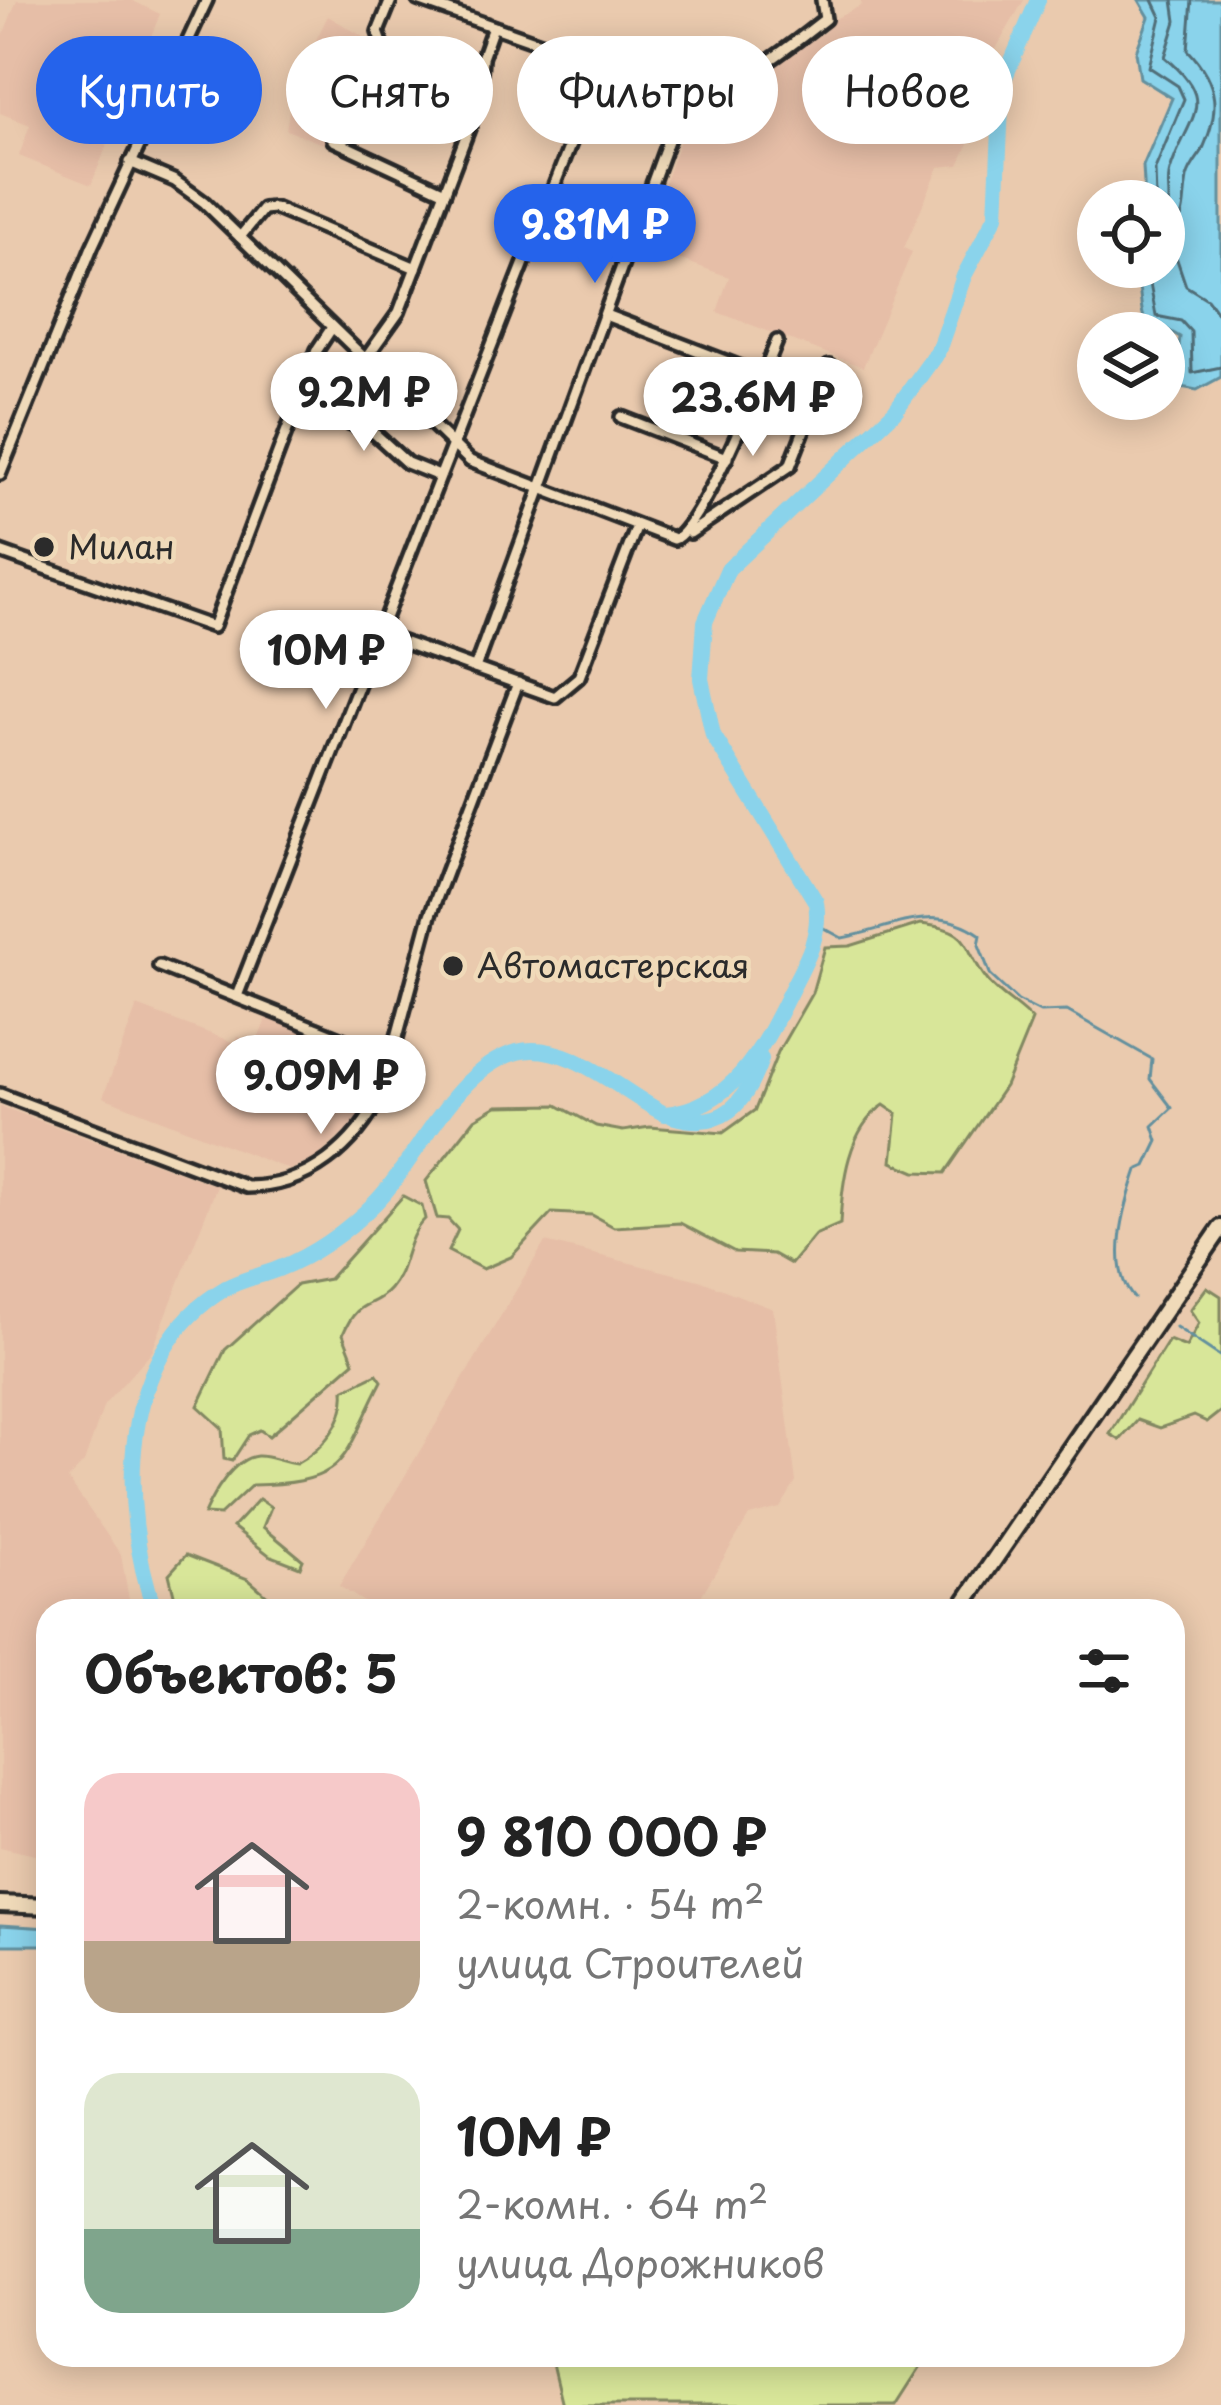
<!DOCTYPE html>
<html lang="ru">
<meta charset="utf-8">
<style>
:root{--surface:#fff;--page:#f2f2f2;--text:#222;--muted:#767676;--accent:#2563eb}
body{margin:0;font-family:"Playpen Sans",sans-serif;background:var(--page);color:var(--text);height:100vh;display:flex;flex-direction:column;font-size:45px;white-space:nowrap}
*{box-sizing:border-box;margin:0}
p{font-size:39px;color:var(--muted)}
.icon{flex:none;width:66px;height:66px;fill:none;stroke:currentColor;stroke-width:2;stroke-linecap:round;stroke-linejoin:round}
.map{position:relative;flex:1;overflow:hidden}
.side{position:absolute;left:36px;top:1599px;width:1149px;height:768px;display:flex;flex-direction:column;background:var(--surface);border-radius:36px;box-shadow:0 6px 30px #0003}
.side>*{flex:none}
.top-card{position:absolute;left:36px;top:36px;width:1149px;height:108px;display:flex;gap:24px}
.buttons{position:absolute;left:1077px;top:180px;display:grid;gap:24px}
.buttons a{display:grid;place-items:center;width:108px;height:108px;border-radius:50%;background:var(--surface);box-shadow:0 6px 30px #0003;font-size:60px}
.price{position:absolute;translate:-50% -102px;padding:0 27px;border-radius:42px;background:#fff;color:#222;font-size:39px;line-height:78px;filter:drop-shadow(0 3px 6px #0008)}
.price::after{content:'';position:absolute;left:50%;top:72px;width:36px;height:27px;margin-left:-18px;background:inherit;clip-path:polygon(0 0,100% 0,50% 100%)}
.price.current{background:var(--accent);color:#fff}
ul{padding:0;list-style:none}
li{display:flex;align-items:center;gap:36px;height:300px;padding:0 48px}
li span{display:grid;place-items:center;flex:none;width:336px;height:240px;border-radius:36px;color:#555}
li>.icon{margin-inline-start:auto}
span .icon{width:144px;height:144px;fill:#fffc;stroke-width:1}
li b{font-size:51px}
h2{display:flex;justify-content:space-between;align-items:center;height:144px;padding:0 48px;font-size:51px}
.tag{padding:0 42px;border-radius:54px;background:var(--surface);box-shadow:0 6px 30px #0003;font-size:42px;line-height:108px}
.tag.current{background:var(--accent);color:#fff}
.map>svg:first-child{display:block}
.built{fill:#e6bea7}
.green{fill:#d8e699;stroke:#828862;stroke-width:3}
.water{fill:#8ad3eb;stroke:#64909e;stroke-width:3}
.lines{fill:none;stroke-linecap:round;stroke-linejoin:round}
.shore{stroke:#516e78;stroke-width:3}
.stream{stroke:#64909e;stroke-width:3}
.river{stroke:#8ad3eb;stroke-width:16}
.minor-casing{stroke:#2b2b2b;stroke-width:18}
.highway-casing{stroke:#2b2b2b;stroke-width:22}
.minor{stroke:#f0dab9;stroke-width:9}
.highway{stroke:#f0dab9;stroke-width:14}
.poi-dot{fill:#2b2b2b;stroke:#f0dab9;stroke-width:4.5}
.labels{text-anchor:middle;stroke-width:9;stroke-linejoin:round;paint-order:stroke}
.poi-label{font-size:33px;fill:#2b2b2b;stroke:#f0dab9;text-anchor:start}
</style>
<div class="map">
<svg width="1221" height="2405" viewBox="0 0 1221 2405">
<rect width="100%" height="100%" fill="#eacaae"/>
<filter id="ink" filterUnits="userSpaceOnUse"><feTurbulence type="fractalNoise" baseFrequency=".00833" numOctaves="2"/><feDisplacementMap in="SourceGraphic" scale="24" xChannelSelector="R" yChannelSelector="G"/><feConvolveMatrix kernelMatrix="1 2 1 2 8 2 1 2 1" color-interpolation-filters="sRGB"/></filter>
<g filter="url(#ink)">
<g class="built">
<polygon points="17,0 131,0 160,14 91,185 19,156 30,125 0,113 0,43"/>
<polygon points="860,0 1024,0 965,103 969,143 959,165 939,167 904,248 912,252 863,367 717,312 729,277 659,252 661,245 645,238 691,109 726,97 826,31 827,23 862,5"/>
<polygon points="328,16 379,46 323,144 286,130 293,86"/>
<polygon points="137,1006 235,1043 238,1037 256,1044 269,1012 383,1058 364,1110 349,1128 316,1158 290,1170 103,1097"/>
<polygon points="0,1106 217,1186 152,1351 104,1405 84,1462 68,1479 121,1555 131,1611 48,1611 48,1858 0,1847"/>
<polygon points="545,1242 699,1280 773,1309 796,1482 780,1508 749,1516 692,1611 378,1611 339,1586"/>
</g>
<g class="green">
<path d="M920,924C975,930 960,945 988,981C1001,997 1019,1005 1032,1020L1005,1086L945,1173L915,1172L892,1162L897,1114L884,1105C848,1128 842,1183 840,1224L815,1235L791,1264L773,1254L735,1252L680,1223L614,1227L592,1215L552,1213L511,1257L483,1269L448,1251L458,1230L448,1219L437,1218L426,1181L475,1119L497,1106L557,1105L596,1126L623,1131L650,1127L723,1133L755,1110L778,1052L812,993L825,947L850,946Z"/>
<path d="M403,1196L422,1206L425,1219C404,1239 408,1268 390,1289C372,1310 359,1296 343,1334L354,1362L269,1436L260,1430L249,1435L232,1461L224,1459L222,1428L198,1406L225,1350L297,1285L329,1279Z"/>
<polygon points="1207,1287 1221,1296 1221,1411 1207,1422 1194,1416 1160,1428 1138,1420 1120,1440 1110,1434 1169,1340 1186,1347 1199,1323 1190,1310"/>
<path d="M377,1374L382,1381C341,1459 352,1483 252,1485L220,1515L204,1514C212,1496 233,1458 257,1456C268,1455 284,1463 296,1464C321,1451 347,1421 344,1390Z"/>
<polygon points="259,1499 271,1507 263,1527 303,1560 300,1567 269,1555 233,1527"/>
<polygon points="186,1555 248,1579 285,1611 178,1611 169,1574"/>
<polygon points="551,2355 928,2355 896,2405 563,2405"/>
</g>
<g class="water">
<path d="M1139,0H1221V377L1197,390L1175,386L1180,337L1168,330L1149,332C1138,309 1142,290 1135,267H1164V201H1145L1143,166L1172,98L1140,78L1136,52L1149,17Z"/>
<polygon points="0,1925 48,1928 48,1945 0,1945"/>
</g>
<g class="lines">
<g class="shore">
<polyline points="1153,0 1161,17 1149,67 1178,86 1184,99 1155,169 1156,201"/>
<path d="M1192,0L1188,50C1219,83 1221,111 1201,153C1196,160 1189,169 1187,178C1182,208 1188,210 1170,239L1186,286L1207,299L1221,318"/>
<path d="M1164,217C1174,200 1165,188 1170,171C1187,116 1221,104 1165,57L1176,21L1173,0"/>
<polyline points="1147,267 1156,316 1181,321 1191,332 1192,373 1221,367"/>
</g>
<g class="stream">
<path d="M820,926L842,938C892,929 932,901 981,935L979,945L991,976L1018,1001L1040,1012L1067,1011L1152,1059L1150,1079L1172,1108L1153,1126L1158,1141L1146,1166L1137,1170C1125,1205 1106,1268 1134,1298"/>
<polyline points="1176,1327 1221,1357"/>
</g>
<g class="river">
<path d="M672,1116C723,1131 745,1105 761,1059"/>
<path d="M155,1611C119,1507 116,1352 226,1288C242,1279 261,1276 278,1269C316,1254 346,1232 375,1203C419,1159 452,1070 517,1052C568,1039 622,1093 665,1114C732,1107 761,1051 787,998C803,965 822,939 816,902L713,735L701,679L705,622L728,569L895,411L938,351L964,276L996,216L1002,84L1038,0"/>
</g>
<g class="minor-casing">
<g id="minor">
<polyline points="391,0 378,32 383,46 333,140 445,192"/>
<path d="M418,0L685,94C735,93 786,49 825,19L822,0"/>
<path d="M130,162L175,181L204,202L470,461L674,539C699,532 764,374 777,341"/>
<polyline points="240,237 263,209 274,208 416,268"/>
<polyline points="608,316 764,376"/>
<polyline points="364,361 399,312 479,102 482,58 493,27"/>
<polyline points="297,402 374,433 407,463 439,476"/>
<polyline points="621,417 727,458"/>
<polyline points="0,474 92,247 207,0"/>
<polyline points="690,533 790,466 829,366"/>
<polyline points="0,552 213,627 317,350 331,329"/>
<polyline points="380,634 555,697 579,677 637,526"/>
<polyline points="475,668 685,94"/>
<polyline points="159,966 390,1058"/>
<polyline points="237,996 601,66"/>
<path d="M0,1094L247,1187C308,1187 356,1146 382,1093L430,915L518,683"/>
</g>
</g>
<g class="highway-casing">
<g id="highway">
<polyline points="959,1611 1221,1228"/>
<polyline points="0,1904 48,1906"/>
</g>
</g>
<use href="#minor" class="minor"/>
<use href="#highway" class="highway"/>
</g>
</g>
<g class="poi-dot">
<circle cx="44" cy="547" r="12"/>
<circle cx="453" cy="966" r="12"/>
</g>
<g class="labels">
<g class="poi-label">
<text x="68" y="559">Милан</text>
<text x="477" y="978">Автомастерская</text>
</g>
</g>
</svg>
<div class="buttons">
<a><svg class="icon" aria-label="locate" viewBox="0 0 24 24"><circle cx="12" cy="12" r="6"/><path d="M12 2v4M12 18v4M2 12h4M18 12h4"/></svg></a>
<a><svg class="icon" aria-label="layers" viewBox="0 0 24 24"><path d="M12 4l9 5-9 5-9-5zM3 14l9 5 9-5"/></svg></a>
</div>
<b class="price current" style="left:595px;top:286px">9.81M ₽</b>
<b class="price" style="left:364px;top:454px">9.2M ₽</b>
<b class="price" style="left:753px;top:459px">23.6M ₽</b>
<b class="price" style="left:326px;top:712px">10M ₽</b>
<b class="price" style="left:321px;top:1137px">9.09M ₽</b>
<div class="top-card">
<a class="tag current">Купить</a>
<a class="tag">Снять</a>
<a class="tag">Фильтры</a>
<a class="tag">Новое</a>
</div>
<section class="side">
<h2>Объектов: 5<svg class="icon" aria-label="filters" viewBox="0 0 24 24"><path d="M4 7h16M4 17h16"/><circle cx="9" cy="7" r="2"/><circle cx="15" cy="17" r="2"/></svg></h2>
<ul>
<li><span style="background:linear-gradient(#f6c9c9 70%,#b9a48a 0)"><svg class="icon" aria-label="home" viewBox="0 0 24 24"><path d="M3 11l9-7 9 7M6 9v11h12V9"/></svg></span><div><b>9 810 000 ₽</b><p>2-комн. · 54 m²</p><p>улица Строителей</p></div></li>
<li><span style="background:linear-gradient(#dfe7d0 65%,#7fa58c 0)"><svg class="icon" aria-label="home" viewBox="0 0 24 24"><path d="M3 11l9-7 9 7M6 9v11h12V9"/></svg></span><div><b>10M ₽</b><p>2-комн. · 64 m²</p><p>улица Дорожников</p></div></li>
</ul>
</section>
</div>
